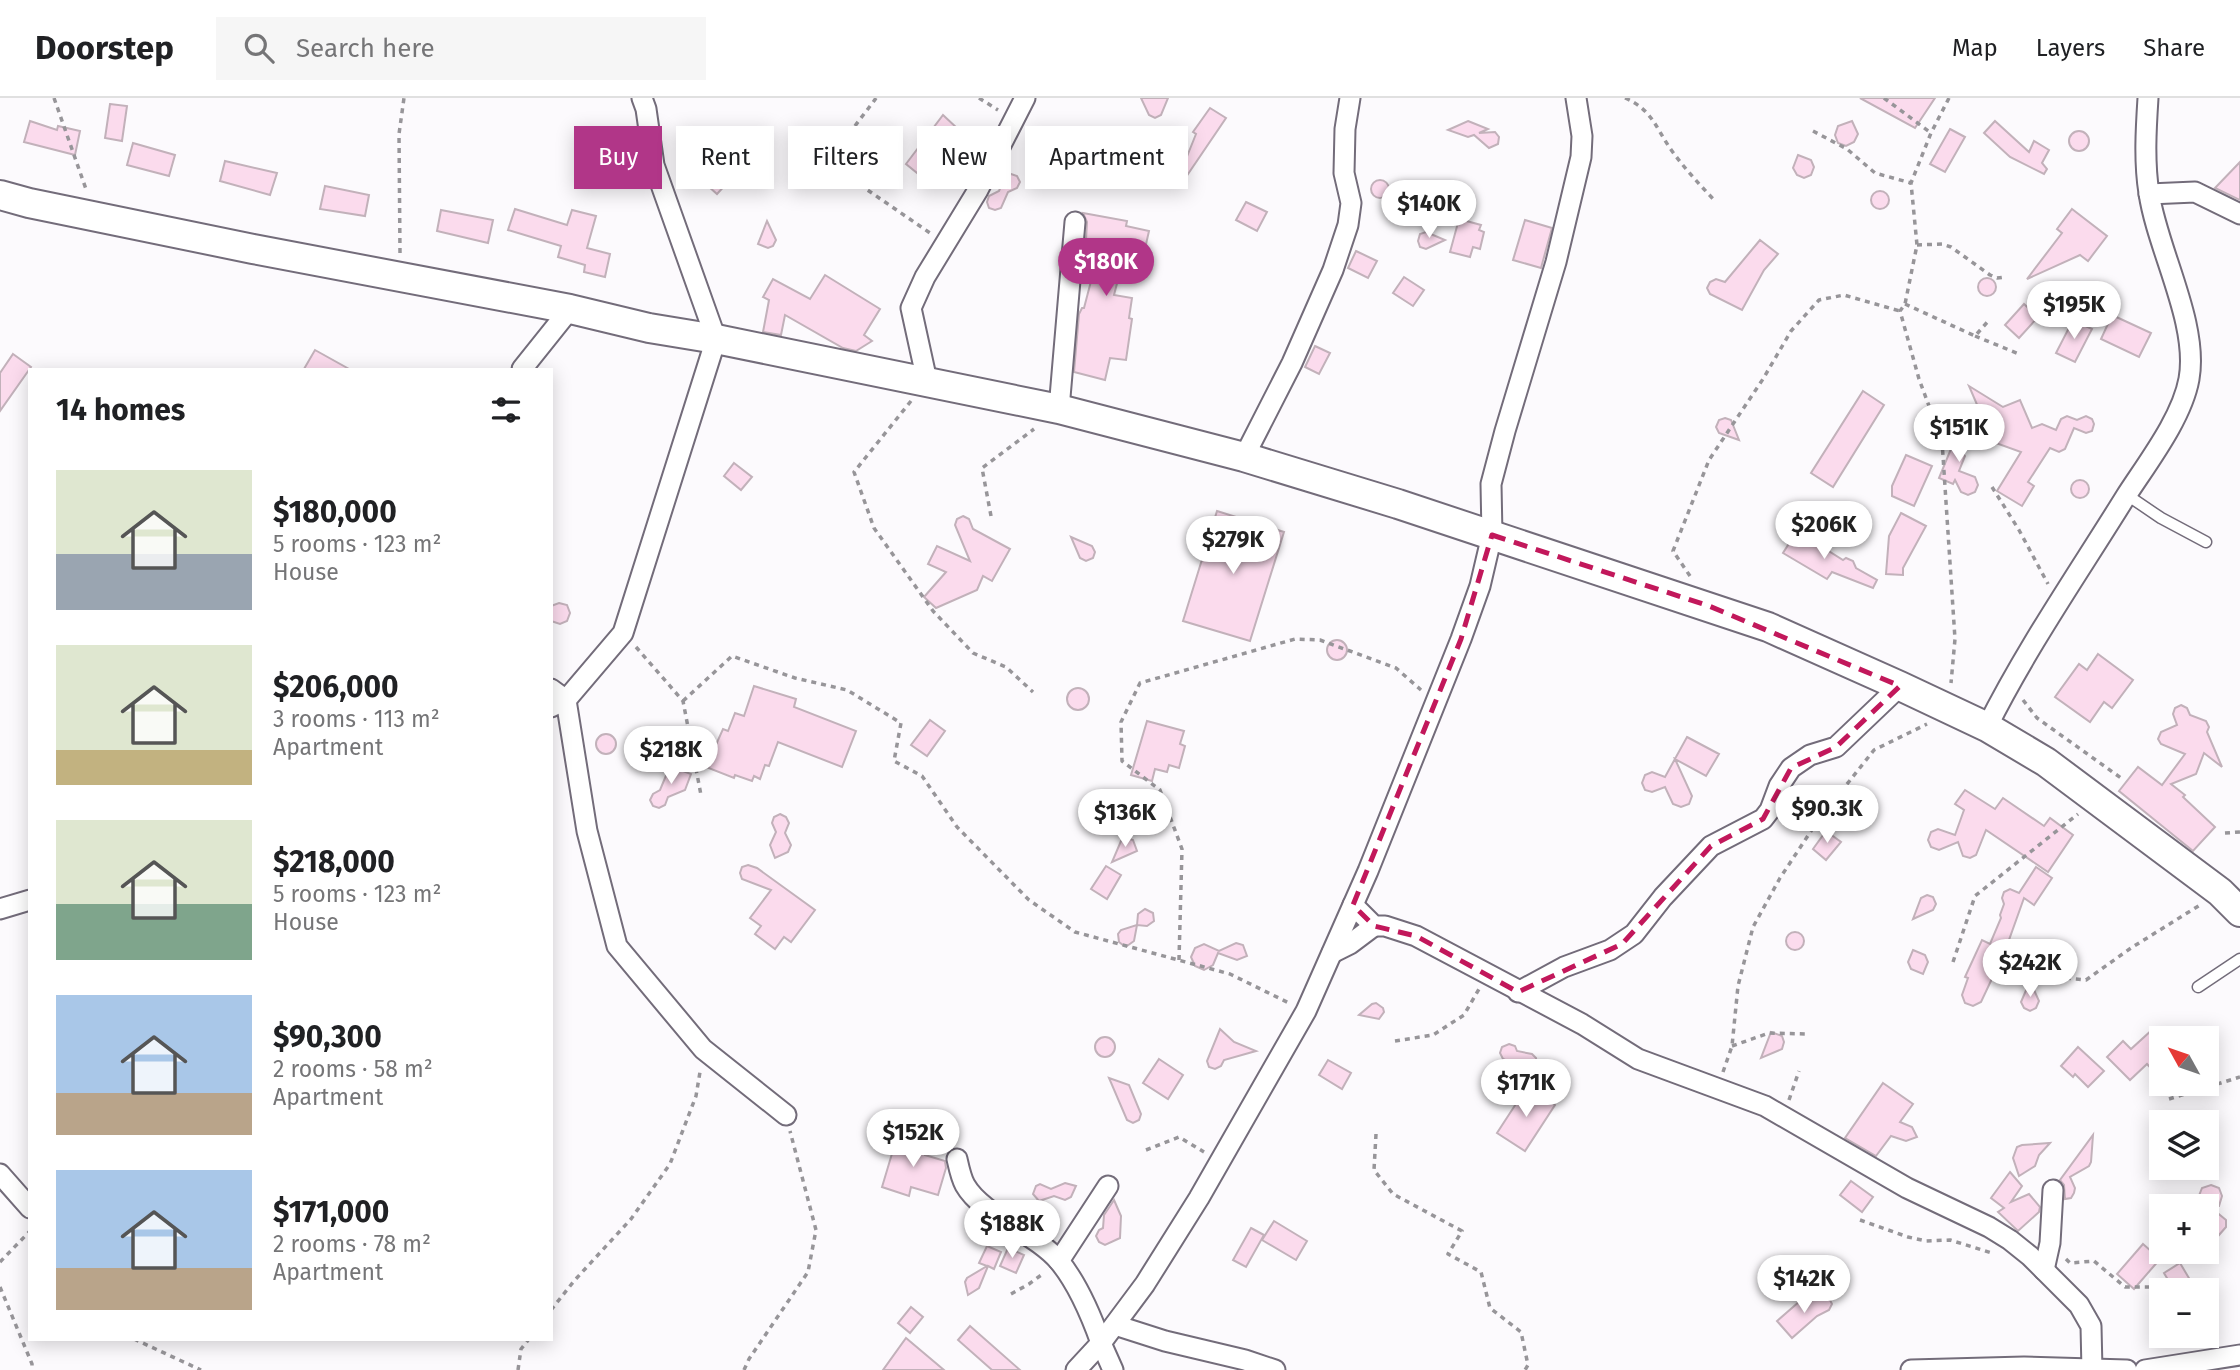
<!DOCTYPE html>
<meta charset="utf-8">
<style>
:root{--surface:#fff;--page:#f6f6f6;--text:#202124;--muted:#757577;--line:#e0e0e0;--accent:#b13688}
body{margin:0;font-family:"Fira Sans",sans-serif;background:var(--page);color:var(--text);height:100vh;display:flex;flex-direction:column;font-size:26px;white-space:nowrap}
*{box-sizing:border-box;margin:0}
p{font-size:23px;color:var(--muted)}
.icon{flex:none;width:38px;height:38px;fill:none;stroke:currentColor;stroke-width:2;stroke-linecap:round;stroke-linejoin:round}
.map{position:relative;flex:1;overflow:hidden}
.panel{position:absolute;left:28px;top:270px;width:525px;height:973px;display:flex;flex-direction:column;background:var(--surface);border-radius:0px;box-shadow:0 4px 18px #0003}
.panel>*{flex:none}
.guide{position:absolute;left:574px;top:28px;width:665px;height:63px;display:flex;gap:14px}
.needle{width:46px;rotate:310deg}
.fabs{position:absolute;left:2149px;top:928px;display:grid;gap:14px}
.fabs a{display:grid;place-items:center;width:70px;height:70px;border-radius:0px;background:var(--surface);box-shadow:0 4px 18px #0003;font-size:35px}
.price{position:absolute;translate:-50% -60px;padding:0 16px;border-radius:24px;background:#fff;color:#222;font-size:23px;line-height:46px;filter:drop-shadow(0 2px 4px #0008)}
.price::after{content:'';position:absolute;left:50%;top:42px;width:21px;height:16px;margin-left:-10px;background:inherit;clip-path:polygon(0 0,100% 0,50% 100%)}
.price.current{background:var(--accent);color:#fff}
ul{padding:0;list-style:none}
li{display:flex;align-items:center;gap:21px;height:175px;padding:0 28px}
li span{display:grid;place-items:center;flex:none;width:196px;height:140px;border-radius:0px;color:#555}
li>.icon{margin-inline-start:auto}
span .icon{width:84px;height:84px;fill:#fffc;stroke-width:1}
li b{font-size:30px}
h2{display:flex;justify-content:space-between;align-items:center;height:84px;padding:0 28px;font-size:30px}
.chip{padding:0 24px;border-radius:0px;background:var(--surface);box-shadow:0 4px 18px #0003;font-size:24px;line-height:63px}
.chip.current{background:var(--accent);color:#fff}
header{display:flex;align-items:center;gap:42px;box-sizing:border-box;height:98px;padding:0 35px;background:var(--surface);border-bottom:2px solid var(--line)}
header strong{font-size:33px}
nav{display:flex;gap:38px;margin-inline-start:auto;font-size:24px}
.search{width:490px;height:63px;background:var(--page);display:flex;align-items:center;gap:18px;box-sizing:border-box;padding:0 24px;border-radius:0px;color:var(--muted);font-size:26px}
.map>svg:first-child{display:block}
.building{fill:#fbdbed;stroke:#c2b1ba;stroke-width:2}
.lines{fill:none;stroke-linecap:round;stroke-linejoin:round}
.lane-casing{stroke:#736c7a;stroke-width:13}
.street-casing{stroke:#736c7a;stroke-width:23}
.secondary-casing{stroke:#736c7a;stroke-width:32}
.path{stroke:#979599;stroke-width:3.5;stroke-dasharray:5 5;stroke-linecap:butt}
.lane{stroke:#fff;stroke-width:10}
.street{stroke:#fff;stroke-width:19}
.secondary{stroke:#fff;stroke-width:28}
.marked{fill:none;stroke:#c2185b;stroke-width:5;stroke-dasharray:14 9;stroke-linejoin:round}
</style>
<header>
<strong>Doorstep</strong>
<div class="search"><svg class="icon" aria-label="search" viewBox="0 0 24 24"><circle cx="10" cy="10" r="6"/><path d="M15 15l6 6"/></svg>Search here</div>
<nav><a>Map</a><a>Layers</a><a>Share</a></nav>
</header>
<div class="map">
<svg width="2240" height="1272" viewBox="0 0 2240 1272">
<rect width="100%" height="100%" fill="#fcfafd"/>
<g class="building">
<polygon points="1141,0 1168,0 1161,17 1155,20 1149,17"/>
<polygon points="1860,0 1935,0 1915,30"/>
<polygon points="110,6 127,8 122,43 105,40"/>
<polygon points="1210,10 1226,20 1186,79 1180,76 1196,36 1193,34"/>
<polygon points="943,17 958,31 930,60 939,67 927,83 906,66"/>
<polygon points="30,23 57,32 58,28 80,33 75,57 24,44"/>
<polygon points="1468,23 1488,31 1479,35 1495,34 1499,39 1498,46 1489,50 1474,37 1468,39 1448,32"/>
<polygon points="1852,23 1858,36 1854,44 1846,48 1838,45 1835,37 1838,28"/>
<polygon points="1995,23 2029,54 2034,43 2049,52 2042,65 2047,71 2044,76 2010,59 1984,35"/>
<polygon points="1950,31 1965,39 1945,74 1930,66"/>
<circle cx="2079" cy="43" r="10"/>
<polygon points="133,45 175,57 169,78 127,67"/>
<polygon points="1798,57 1811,62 1814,69 1811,77 1804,80 1797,77 1793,70"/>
<polygon points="719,58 737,74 717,96 699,80"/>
<polygon points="225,63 277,75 270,97 220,83"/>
<polygon points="2240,64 2240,102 2215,90"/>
<circle cx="806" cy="74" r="10"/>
<polygon points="1011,76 1017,78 1020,84 1017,90 1008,94 1001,110 995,112 989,110 987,104 989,98 999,93 1005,79"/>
<circle cx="1380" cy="91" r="9"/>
<polygon points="325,88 369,97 365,118 320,111"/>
<circle cx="1880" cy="102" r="9"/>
<polygon points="1246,104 1267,114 1257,133 1236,122"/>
<polygon points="515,111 567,127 572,112 596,118 587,150 610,156 605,179 584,174 585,167 558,159 561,148 508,132"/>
<polygon points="2072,111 2107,138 2088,163 2080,157 2027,181 2062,135 2057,131"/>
<polygon points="441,112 493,122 488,145 437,133"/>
<polygon points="1083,115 1127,123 1126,128 1149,133 1144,155 1126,151 1114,197 1132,200 1129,220 1132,221 1126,262 1110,260 1105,282 1074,274 1079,216 1082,210 1084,210 1101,145 1086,142 1087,124"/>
<polygon points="1459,121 1481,127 1479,132 1484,134 1480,151 1473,149 1470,159 1450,154"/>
<polygon points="1525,122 1552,130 1541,170 1513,162"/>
<polygon points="767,123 776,142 773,148 768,150 758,146"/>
<polygon points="1426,134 1445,142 1426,151 1420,149 1418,143 1420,136"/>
<polygon points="1760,142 1778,156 1764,172 1742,212 1710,196 1707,190 1710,184 1716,181 1725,184"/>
<polygon points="1356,153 1377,163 1368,180 1348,170"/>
<polygon points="825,177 880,211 864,237 872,243 856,253 843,250 785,217 781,237 763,234 769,202 763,199 773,181 810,201"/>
<polygon points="1404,179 1424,192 1413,208 1393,195"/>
<circle cx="1987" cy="189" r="9"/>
<polygon points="2024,206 2038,219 2019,240 2005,227"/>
<polygon points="2112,217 2151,235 2139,259 2101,241"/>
<polygon points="2073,222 2092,231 2075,264 2056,255"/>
<polygon points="1315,248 1330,255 1319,276 1305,269"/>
<polygon points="315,252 349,271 304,271"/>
<polygon points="13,256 31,269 0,313 0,275"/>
<polygon points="1969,288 2003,309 2020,302 2032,330 2042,326 2056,332 2061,321 2067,318 2077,322 2086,318 2092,321 2094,326 2092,333 2086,335 2074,330 2065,351 2059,354 2050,350 2028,384 2034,388 2022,408 1997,393 2021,354 1993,344"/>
<polygon points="1863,293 1884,307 1833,389 1811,375"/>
<polygon points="1725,320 1731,322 1739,342 1719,335 1716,329 1719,322"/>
<polygon points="1975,326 1963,355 1965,358 1959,373 1975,379 1978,387 1975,394 1968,397 1961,394 1955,382 1953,386 1939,380 1953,346 1951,342 1954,336"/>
<polygon points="1906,357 1932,368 1914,408 1892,398 1892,388"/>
<polygon points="734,365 752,379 741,392 724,378"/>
<circle cx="2080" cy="391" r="9"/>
<polygon points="1217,413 1284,434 1250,543 1183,523"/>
<polygon points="1901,415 1926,428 1903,470 1903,477 1886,476 1889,438"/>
<polygon points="963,418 969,421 973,431 1010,451 992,483 983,478 977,492 936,510 924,499 946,474 928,466 937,448 970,463 955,427 957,421"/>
<polygon points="1797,433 1843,462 1846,460 1853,463 1856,470 1877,482 1873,490 1832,474 1827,481 1783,455"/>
<polygon points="1071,439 1092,448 1095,454 1093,460 1086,463 1080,460"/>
<polygon points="559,505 567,507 570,515 567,523 560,526 551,523 551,508"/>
<circle cx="1337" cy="552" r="10"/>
<polygon points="2098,556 2133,582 2112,610 2104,604 2090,624 2055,599 2079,566 2087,572"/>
<polygon points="754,588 796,601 794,609 856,633 842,669 778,644 769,668 765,667 760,681 754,678 752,683 735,677 734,680 706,669 723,631 728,633 735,615 744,618"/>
<circle cx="1078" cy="601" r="11"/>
<polygon points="2181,607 2187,610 2190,617 2206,623 2209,629 2207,634 2222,669 2204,655 2196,676 2171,686 2185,697 2183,699 2215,729 2193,753 2119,693 2138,669 2162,687 2185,656 2161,646 2158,641 2161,634 2177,627 2173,616 2175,610"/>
<polygon points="930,622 945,633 927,658 911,647"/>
<polygon points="1147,623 1184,633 1180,646 1185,648 1179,670 1169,667 1167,674 1155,671 1152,683 1131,677"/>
<circle cx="606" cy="646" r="10"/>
<polygon points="1687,639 1719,656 1706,678 1675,661 1692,698 1689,706 1681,709 1673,706 1665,689 1652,694 1645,692 1642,685 1645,677 1652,674 1665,679"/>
<polygon points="670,668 691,676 685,692 668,699 665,707 659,710 653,708 650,702 653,696 660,692"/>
<polygon points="1965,692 1995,711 2003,700 2044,728 2050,720 2073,737 2048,774 1986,732 1976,757 1970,760 1963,758 1958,744 1939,752 1931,749 1928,742 1931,734 1938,731 1955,737 1964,712 1955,706"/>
<polygon points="1814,705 1819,716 1815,728 1799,721 1803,710"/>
<polygon points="780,716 786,719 789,725 785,735 791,747 788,754 775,760 770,747 776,734 772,725 774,719"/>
<polygon points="1826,733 1841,744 1826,762 1813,751"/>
<polygon points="1127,740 1133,742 1137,753 1112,764 1121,743"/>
<polygon points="748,767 757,770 815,812 791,844 784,839 775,851 755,836 761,828 750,820 771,792 742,781 740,775 742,769"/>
<polygon points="1106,768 1121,777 1107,801 1091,791"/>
<polygon points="2036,769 2052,780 2034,807 2024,800 2005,853 1981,904 1973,908 1965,905 1962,897 1968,880 1965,879 1982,842 1990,846 2001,820 2000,817 2004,806 2002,800 2004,794 2010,791 2019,795"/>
<polygon points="1927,797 1933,799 1936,806 1933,812 1913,821 1921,800"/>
<polygon points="1145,811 1153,815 1154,823 1147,828 1137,827 1134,843 1127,848 1123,847 1119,844 1118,836 1121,832 1137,827 1138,816"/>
<circle cx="1795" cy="843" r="9"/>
<polygon points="1236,845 1243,847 1247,858 1237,862 1218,855 1213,867 1204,872 1195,868 1191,859 1195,850 1204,846 1219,853"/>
<polygon points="1913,852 1925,857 1928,864 1923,876 1911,871 1908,864"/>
<polygon points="2030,883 2039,903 2036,910 2030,913 2024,910 2021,904"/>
<polygon points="1376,905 1383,910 1384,914 1379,921 1359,917 1372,906"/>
<polygon points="1220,931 1234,944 1256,953 1224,962 1221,968 1215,971 1209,969 1207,963"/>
<polygon points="2153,931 2161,939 2161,981 2147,966 2130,982 2107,959 2123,943 2131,951"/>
<polygon points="1771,934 1782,938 1784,944 1782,951 1761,960"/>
<circle cx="1105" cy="949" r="10"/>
<polygon points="1509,946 1515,948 1517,953 1532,956 1536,960 1537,970 1528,980 1517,967 1503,961 1500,955 1502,949"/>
<polygon points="2078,949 2104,973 2088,989 2075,976 2073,979 2061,968"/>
<polygon points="1159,961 1183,977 1168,1001 1143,985"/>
<polygon points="1328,962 1351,975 1342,991 1319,977"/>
<polygon points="1109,980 1129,987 1141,1016 1139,1022 1133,1025 1127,1022"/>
<polygon points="1883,985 1913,1006 1900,1024 1912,1029 1917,1039 1906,1043 1891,1038 1876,1058 1845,1040"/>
<polygon points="1527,989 1555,1007 1525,1053 1497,1035"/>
<polygon points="2093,1037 2091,1064 2089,1068 2070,1079 2075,1090 2074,1095 2071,1100 2065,1101 2064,1087 2060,1082"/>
<polygon points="897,1039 928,1048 925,1057 945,1063 946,1070 938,1097 911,1089 909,1098 882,1089"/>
<polygon points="2050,1045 2039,1057 2035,1068 2019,1078 2013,1060 2017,1049 2022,1047"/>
<polygon points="2010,1074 2022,1088 2011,1104 2029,1096 2040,1109 2039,1114 2018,1133 1998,1114 2004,1110 1991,1100"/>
<polygon points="1851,1083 1873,1099 1862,1114 1840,1097"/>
<polygon points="1065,1085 1076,1088 1071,1099 1065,1102 1054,1098 1039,1103 1033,1096 1036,1088 1040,1086 1051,1091"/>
<polygon points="2211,1087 2219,1090 2222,1098 2219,1108 2195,1108 2202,1090"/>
<polygon points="1114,1102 1121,1118 1120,1140 1105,1147 1099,1144 1096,1138 1099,1132 1103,1130 1104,1117"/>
<polygon points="2209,1108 2226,1122 2226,1129 2212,1145"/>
<polygon points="1274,1123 1307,1143 1296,1162 1262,1142"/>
<polygon points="1251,1130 1264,1137 1246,1169 1233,1162"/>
<polygon points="2143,1146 2160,1161 2134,1191 2117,1176"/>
<polygon points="987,1148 1001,1154 994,1171 988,1168 979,1190 968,1197 965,1184 967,1180 987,1168 979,1165"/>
<polygon points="1008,1150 1024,1157 1016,1175 1000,1168"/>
<polygon points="2180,1165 2196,1192 2174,1192 2164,1175"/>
<polygon points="1823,1197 1829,1200 1832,1206 1829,1212 1817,1218 1792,1240 1777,1223 1800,1203 1803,1207"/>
<polygon points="911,1209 923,1219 910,1235 898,1225"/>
<polygon points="970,1228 1020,1272 992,1272 958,1242"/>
<polygon points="906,1240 944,1272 883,1272"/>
</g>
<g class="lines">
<g class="lane-casing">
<g id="lane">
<polyline points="2127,397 2161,420 2206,444"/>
<polyline points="2198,889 2240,861"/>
</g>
</g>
<g class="street-casing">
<g id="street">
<polyline points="2149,96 2195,94 2240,116"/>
<polyline points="522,271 570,211"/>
<polyline points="927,283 911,210 925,179 978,92 1025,0"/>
<polyline points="1059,311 1075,124"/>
<polyline points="1244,359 1292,265 1333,172 1348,127 1351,105 1344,75 1345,31 1350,0"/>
<polyline points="551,591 566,602 587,733 617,848 703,951 786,1017"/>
<polyline points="551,609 566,602 623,535 716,241 654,67 646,11 642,0"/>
<path d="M1987,629C2027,549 2079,474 2126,398C2148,364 2182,320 2189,281C2199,225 2157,151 2149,95C2144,64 2146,31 2148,0"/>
<polyline points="1353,807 1374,828 1385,828 1416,838 1582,926 1638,961 1765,1008 1907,1090 1989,1129 2010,1142 2030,1158 2079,1207 2091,1228 2092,1272"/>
<polyline points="0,811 30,802"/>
<polyline points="1332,855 1350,846 1374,828"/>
<polyline points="1518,894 1564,869 1610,852 1634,836 1663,799 1711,748 1763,721 1770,712 1779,688 1791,670 1810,657 1836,649 1900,588"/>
<path d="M957,1061C959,1070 961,1080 965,1087C982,1117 1035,1135 1059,1163C1078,1186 1091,1217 1101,1245L1076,1272"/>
<polyline points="0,1076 30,1110"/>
<polyline points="1059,1163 1108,1088"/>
<polyline points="2044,1172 2050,1145 2053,1092"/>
<polyline points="1115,1227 1165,1243 1245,1262 1275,1272"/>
<polyline points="1113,1272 1101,1245 1145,1186 1199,1100 1306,913 1368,773 1461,541 1480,488 1492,437 1491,386 1505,333 1556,164 1581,59 1582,38 1576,0"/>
<polyline points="1911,1272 2024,1269 2127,1272"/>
<polyline points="2145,1272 2240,1257"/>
</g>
</g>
<g class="secondary-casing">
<polyline id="secondary" points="0,97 29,105 253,151 570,211 649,230 716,241 1059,311 1244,359 1398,406 1768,529 1900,588 1987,629 2046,664 2220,794 2240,814"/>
</g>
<g class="path">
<polyline points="54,0 87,94"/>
<path d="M876,0C863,19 834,49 837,71L930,135"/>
<polyline points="979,0 998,12"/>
<path d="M1625,0C1653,12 1656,31 1672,53C1685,71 1700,87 1716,104"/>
<polyline points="1884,0 1931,35"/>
<polyline points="1949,0 1931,35 1911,85 1917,147 1905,206 1900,213 1919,281 1942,343 1955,541 1951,585"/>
<polyline points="1813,33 1847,51 1875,75 1911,85"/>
<polyline points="1917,147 1942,146 1951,149 1990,177 1997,180 2005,179"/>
<polyline points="400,155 399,36 404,0"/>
<polyline points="1905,206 1975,238 1990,221"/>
<polyline points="1975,238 2019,256"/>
<polyline points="911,303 854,374 874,430 933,513 973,555 1006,569 1033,594"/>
<polyline points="1992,389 2019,432 2048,486"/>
<polyline points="991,418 982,370 1034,331"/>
<polyline points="1690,478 1673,453 1709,362 1763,281 1791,233 1819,202 1844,197 1900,213"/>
<polyline points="636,549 683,603 701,697"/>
<polyline points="2023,602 2037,620 2121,680"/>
<polyline points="683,603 732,558 795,580 847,592 901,625 894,663 922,678 957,729 1029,802 1075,834 1230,876 1289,905"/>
<polyline points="2225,735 2240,734"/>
<polyline points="1179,862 1182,751 1160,692 1122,663 1121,624 1140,585 1295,541 1320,542 1396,570 1421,592"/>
<polyline points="1953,864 1975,798 2078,716"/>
<polyline points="2046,878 2086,882 2131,850 2200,807"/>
<polyline points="1395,943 1433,937 1464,917 1479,891"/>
<polyline points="1732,948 1769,935 1809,936"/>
<polyline points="1723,974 1732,948 1738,888 1753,829 1780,780 1817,724 1874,652 1927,626"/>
<polyline points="2169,1001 2240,979"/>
<polyline points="1789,1002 1799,973"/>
<polyline points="1376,1036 1374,1072 1393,1096 1462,1133 1448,1156 1481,1174 1490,1210 1521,1234 1528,1267 1525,1272"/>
<polyline points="1146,1052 1179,1039 1204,1054"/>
<polyline points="1860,1122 1908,1139 1926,1143 1950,1142 1992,1155"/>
<polyline points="2066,1161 2070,1165 2094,1163 2125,1189 2163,1189"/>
<polyline points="0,1164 30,1133"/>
<polyline points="0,1189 32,1266 32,1272"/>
<polyline points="1011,1196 1029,1186 1044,1175"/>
<polyline points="551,1212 574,1183 631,1121 670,1066 696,998 700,974"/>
<polyline points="134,1241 201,1272"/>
<polyline points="518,1272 521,1251 529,1241"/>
<polyline points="744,1272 749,1261 808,1174 816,1132 790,1033"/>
</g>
<use href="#lane" class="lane"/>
<use href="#street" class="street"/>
<use href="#secondary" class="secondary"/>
</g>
<path class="marked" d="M1492,437L1709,508L1900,588L1836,649L1791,670L1763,721L1711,748L1622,846L1518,894L1416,838L1374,828L1353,807L1461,541Z"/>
</svg>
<div class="fabs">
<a><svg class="needle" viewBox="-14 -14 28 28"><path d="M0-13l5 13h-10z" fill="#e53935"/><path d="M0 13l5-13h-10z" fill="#757577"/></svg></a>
<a><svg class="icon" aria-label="layers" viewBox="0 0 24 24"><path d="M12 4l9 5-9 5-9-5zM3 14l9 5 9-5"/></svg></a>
<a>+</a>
<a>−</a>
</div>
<b class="price" style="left:1429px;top:142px">$140K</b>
<b class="price current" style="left:1106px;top:200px">$180K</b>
<b class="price" style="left:2074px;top:243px">$195K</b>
<b class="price" style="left:1959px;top:366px">$151K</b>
<b class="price" style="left:1824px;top:463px">$206K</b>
<b class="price" style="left:1233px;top:478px">$279K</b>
<b class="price" style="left:671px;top:688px">$218K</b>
<b class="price" style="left:1827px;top:747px">$90.3K</b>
<b class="price" style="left:1125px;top:751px">$136K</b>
<b class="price" style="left:2030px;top:901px">$242K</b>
<b class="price" style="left:1526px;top:1021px">$171K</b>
<b class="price" style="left:913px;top:1071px">$152K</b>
<b class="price" style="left:1012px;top:1162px">$188K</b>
<b class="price" style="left:1804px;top:1217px">$142K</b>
<div class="guide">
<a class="chip current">Buy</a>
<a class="chip">Rent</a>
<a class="chip">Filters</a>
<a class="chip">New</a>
<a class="chip">Apartment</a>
</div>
<section class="panel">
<h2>14 homes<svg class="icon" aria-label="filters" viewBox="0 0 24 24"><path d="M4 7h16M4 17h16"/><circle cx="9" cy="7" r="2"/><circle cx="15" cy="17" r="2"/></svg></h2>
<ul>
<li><span style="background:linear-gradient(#dfe7d0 60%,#9aa5b1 0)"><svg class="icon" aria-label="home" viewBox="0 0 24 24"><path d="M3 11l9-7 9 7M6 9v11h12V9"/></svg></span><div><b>$180,000</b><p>5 rooms · 123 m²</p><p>House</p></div></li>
<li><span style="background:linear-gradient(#dfe7d0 75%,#c2b280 0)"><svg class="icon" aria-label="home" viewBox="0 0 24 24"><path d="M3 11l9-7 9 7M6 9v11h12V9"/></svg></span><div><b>$206,000</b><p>3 rooms · 113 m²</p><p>Apartment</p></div></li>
<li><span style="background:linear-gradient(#dfe7d0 60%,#7fa58c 0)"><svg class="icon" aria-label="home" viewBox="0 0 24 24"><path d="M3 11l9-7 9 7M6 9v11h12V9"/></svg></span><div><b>$218,000</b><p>5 rooms · 123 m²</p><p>House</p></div></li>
<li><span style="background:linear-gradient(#a9c7e8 70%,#b9a48a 0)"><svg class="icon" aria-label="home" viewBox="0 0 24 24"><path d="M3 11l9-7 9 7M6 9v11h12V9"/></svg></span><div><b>$90,300</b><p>2 rooms · 58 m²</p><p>Apartment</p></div></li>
<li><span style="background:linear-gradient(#a9c7e8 70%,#b9a48a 0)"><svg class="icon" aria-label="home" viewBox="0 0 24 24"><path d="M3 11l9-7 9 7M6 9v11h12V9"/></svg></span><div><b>$171,000</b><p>2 rooms · 78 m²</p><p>Apartment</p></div></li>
</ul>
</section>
</div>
